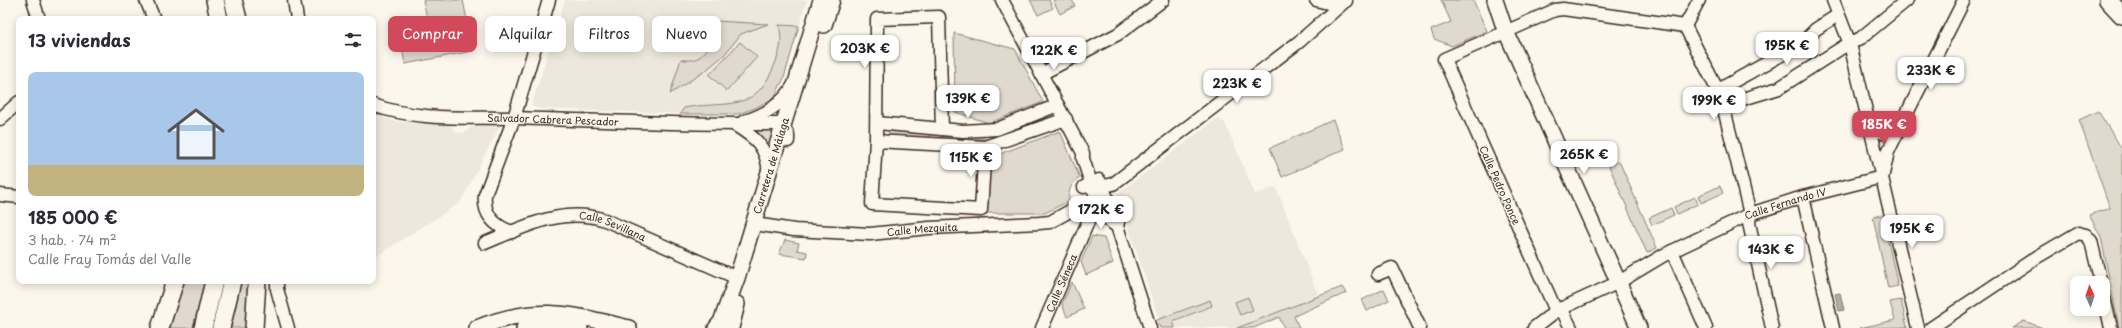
<!DOCTYPE html>
<html lang="es">
<meta charset="utf-8">
<style>
:root{--surface:#fff;--page:#f7f7f7;--text:#2b2b33;--muted:#7c7c81;--line:#e1e1e2;--accent:#d1495b}
body{margin:0;font-family:"Playpen Sans",sans-serif;background:var(--page);color:var(--text);height:100vh;display:flex;flex-direction:column;font-size:15px;white-space:nowrap}
*{box-sizing:border-box;margin:0}
p{font-size:13px;color:var(--muted)}
.icon{flex:none;width:22px;height:22px;fill:none;stroke:currentColor;stroke-width:2;stroke-linecap:round;stroke-linejoin:round}
.map{position:relative;flex:1;overflow:hidden}
.sheet{position:absolute;left:16px;top:16px;width:360px;height:268px;display:flex;flex-direction:column;background:var(--surface);border-radius:8px;box-shadow:0 2px 10px #0003}
.sheet>*{flex:none}
.guide{position:absolute;left:388px;top:16px;width:380px;height:36px;display:flex;gap:8px}
.needle{width:26px;rotate:357deg}
.tools{position:absolute;left:2070px;top:276px;display:grid;gap:8px}
.tools a{display:grid;place-items:center;width:40px;height:40px;border-radius:8px;background:var(--surface);box-shadow:0 2px 10px #0003;font-size:20px}
.price{position:absolute;translate:-50% -34px;padding:0 9px;border-radius:8px;background:#fff;color:#222;font-size:13px;line-height:26px;filter:drop-shadow(0 1px 2px #0008)}
.price::after{content:'';position:absolute;left:50%;top:24px;width:12px;height:9px;margin-left:-6px;background:inherit;clip-path:polygon(0 0,100% 0,50% 100%)}
.price.active{background:var(--accent);color:#fff}
ul{padding:0;list-style:none}
li{display:grid;align-content:center;gap:8px;height:212px;padding:0 12px}
li+li{border-top:1px solid var(--line)}
li span{display:grid;place-items:center;height:124px;border-radius:8px;color:#555}
li>.icon{margin-inline-start:auto}
span .icon{width:72px;height:72px;fill:#fffc;stroke-width:1}
li b{font-size:17px}
h2{display:flex;justify-content:space-between;align-items:center;height:48px;padding:0 12px;font-size:17px}
.pill{padding:0 14px;border-radius:8px;background:var(--surface);box-shadow:0 2px 10px #0003;font-size:14px;line-height:36px}
.pill.active{background:var(--accent);color:#fff}
.map>svg:first-child{display:block}
.built{fill:#ede8dd}
.green{fill:#dfd9ce;stroke:#8d8276}
.water{fill:#b6aea2;stroke:#85796d}
.lines{fill:none;stroke-linecap:round;stroke-linejoin:round}
.minor-casing{stroke:#3b2a1e;stroke-width:15}
.major-casing{stroke:#3b2a1e;stroke-width:18}
.highway-casing{stroke:#3b2a1e;stroke-width:20}
.minor{stroke:#fbf7ec;stroke-width:12}
.major{stroke:#fbf7ec;stroke-width:15}
.highway{stroke:#fbf7ec;stroke-width:17}
.labels{text-anchor:middle;stroke-width:3;stroke-linejoin:round;paint-order:stroke}
.street-label{font-size:10px;fill:#3b2a1e;stroke:#fbf7ec}
</style>
<div class="map">
<svg width="2122" height="328" viewBox="0 0 2122 328">
<rect width="100%" height="100%" fill="#fbf7ec"/>
<filter id="ink" filterUnits="userSpaceOnUse"><feTurbulence type="fractalNoise" baseFrequency=".025" numOctaves="2"/><feDisplacementMap in="SourceGraphic" scale="8" xChannelSelector="R" yChannelSelector="G"/><feConvolveMatrix kernelMatrix="1 2 1 2 8 2 1 2 1" color-interpolation-filters="sRGB"/></filter>
<g filter="url(#ink)">
<g class="built">
<polygon points="565,0 807,0 784,78 774,98 755,108 738,114 724,115 540,109 531,106"/>
<polygon points="373,115 399,122 449,124 457,133 463,133 474,125 500,126 460,203 378,255 373,253"/>
<polygon points="1219,119 1225,123 1255,194 1276,187 1319,297 1243,328 1162,328 1117,194 1215,120"/>
</g>
<g class="green">
<polygon points="423,0 463,0 473,51 405,64 401,42 405,41 404,35 427,18"/>
<polygon points="1030,0 1049,0 1053,8 1038,15"/>
<polygon points="1053,0 1072,0 1075,6 1060,14"/>
<polygon points="1441,0 1473,0 1487,31 1452,46 1434,39 1431,30 1451,22"/>
<path d="M698,20L768,24L741,34L724,55L705,71L670,94L681,59C704,67 723,34 698,20Z"/>
<path d="M779,25L799,26L784,78L774,98L755,108L738,114H680L684,108C725,100 754,115 774,66C780,52 783,41 779,25Z"/>
<polygon points="954,33 1015,49 1043,102 989,123 955,112"/>
<polygon points="740,42 757,57 727,91 709,75"/>
<polygon points="2098,111 2122,149 2122,328 2119,328 2101,237 2089,215 2110,208 2079,120"/>
<polygon points="1045,116 1046,122 1000,139 956,139 956,135"/>
<polygon points="1333,120 1345,149 1282,177 1270,148"/>
<polygon points="746,129 775,130 769,154"/>
<polygon points="889,131 930,134 929,140 888,137"/>
<path d="M1060,131L1080,178C1071,182 1068,191 1069,201L1045,213H985L989,158Z"/>
<polygon points="1619,161 1657,248 1647,253 1609,166"/>
<polygon points="1720,186 1723,193 1701,203 1698,196"/>
<polygon points="1695,197 1698,204 1677,214 1674,207"/>
<polygon points="1671,208 1674,215 1652,225 1649,218"/>
<polygon points="1882,215 1898,286 1888,288 1873,217"/>
<polygon points="1092,236 1104,238 1113,263 1086,275 1081,262"/>
<polygon points="785,240 799,243 797,250 807,252 806,258 779,254"/>
<polygon points="182,281 205,281 193,328 168,328"/>
<polygon points="241,281 255,281 250,328 231,328"/>
<polygon points="1072,282 1084,309 1067,317 1062,304"/>
<polygon points="1342,287 1346,293 1294,316 1299,328 1284,328 1279,317 1254,328 1237,328"/>
<polygon points="1384,289 1389,300 1367,311 1362,300"/>
<polygon points="1248,297 1253,310 1240,315 1235,302"/>
<polygon points="1210,300 1212,306 1173,321 1175,328 1160,328 1157,320"/>
<polygon points="1901,300 1907,327 1860,328 1895,320 1890,302"/>
<polygon points="2024,321 2043,328 2012,328"/>
</g>
<polygon class="water" points="1840,293 1844,310 1839,311 1835,294"/>
<g class="lines">
<g class="minor-casing">
<g id="minor">
<polyline points="33,0 39,19"/>
<polyline points="146,0 154,19"/>
<polyline points="294,0 297,19"/>
<path d="M1002,0L1083,153V159C1089,176 1101,220 1117,226"/>
<polyline points="1316,0 1332,4 1346,1"/>
<polyline points="1833,0 1850,44 1918,328"/>
<polyline points="1685,26 1721,97 1750,214 1749,223 1772,328"/>
<polyline points="1041,74 1118,34 1163,0"/>
<polyline points="1718,90 1801,44 1816,29 1838,15"/>
<path id="s1" d="M373,105C417,121 468,117 514,118C602,121 689,125 777,124L783,126L788,135V141"/>
<polyline points="1723,105 1779,88 1843,47 1861,38 1907,0"/>
<polyline points="0,119 19,102"/>
<path d="M744,121C763,116 783,104 793,86"/>
<polyline points="877,123 963,131 997,129 1058,105"/>
<path d="M735,125C756,138 766,146 769,172"/>
<polyline points="1870,125 1883,133 1895,131 1900,127"/>
<polyline points="942,129 939,17 877,19 876,141 872,204 981,210 985,147"/>
<polyline points="876,141 985,147 1066,119"/>
<polyline points="1883,174 1888,152 1900,127 1964,0"/>
<polyline points="1099,180 1118,222 1117,226 1150,328"/>
<path d="M1084,187C1093,182 1103,188 1113,184L1300,41L1343,3"/>
<polyline points="0,195 19,197"/>
<polyline points="1803,197 1833,328"/>
<path id="s2" d="M761,225L794,230L870,234L929,228L1039,223L1050,222L1079,206"/>
<path d="M512,232C494,226 483,214 485,195L514,118L549,0"/>
<path id="s3" d="M485,243C523,227 564,206 605,220L737,278"/>
<polyline points="1672,251 1706,328"/>
<polyline points="1378,274 1392,268 1420,328"/>
<polyline points="277,281 277,289 288,328"/>
<polyline points="2103,293 2111,328"/>
<polyline points="1561,308 1571,328"/>
<polyline points="1556,311 1444,59 1555,10 1563,9 1685,26 1699,0"/>
<path id="s4" d="M1042,328L1091,215"/>
<path id="s5" d="M1534,328L1556,311L1619,282L1664,255L1750,214L1803,197L1882,177"/>
<polyline points="1931,328 2037,257 2078,233 2086,235 2091,241 2101,283"/>
</g>
</g>
<g class="major-casing">
<g id="major">
<polyline points="1495,0 1504,27 1639,328"/>
<polyline points="824,25 832,0"/>
<path d="M477,328C536,304 570,314 629,328"/>
<polyline points="524,328 548,326 580,328"/>
<path id="s6" d="M716,328L721,322L737,278L821,0"/>
<polyline points="731,328 737,304"/>
</g>
</g>
<g class="highway-casing">
<g id="highway">
<polyline points="215,0 219,19"/>
<polyline points="233,0 238,19"/>
<polyline points="2108,0 2122,15"/>
<polyline points="160,328 175,281"/>
<polyline points="203,328 214,281"/>
<polyline points="221,328 232,281"/>
<polyline points="254,328 257,281"/>
</g>
</g>
<use href="#minor" class="minor"/>
<use href="#major" class="major"/>
<use href="#highway" class="highway"/>
</g>
</g>
<g class="labels">
<g class="street-label">
<text dy="4" stroke="none"><textPath href="#s1" startOffset="181">Salvador Cabrera Pescador</textPath></text>
<text dy="4" stroke="none"><textPath href="#s6" startOffset="172">Carretera de Málaga</textPath></text>
<text transform="translate(1500 185) rotate(66)" y="4">Calle Pedro Ponce</text>
<text dy="4" stroke="none"><textPath href="#s5" startOffset="282">Calle Fernando IV</textPath></text>
<text dy="4" stroke="none"><textPath href="#s3" startOffset="134">Calle Sevillana</textPath></text>
<text dy="4" stroke="none"><textPath href="#s2" startOffset="162">Calle Mezquita</textPath></text>
<text dy="4" stroke="none"><textPath href="#s4" startOffset="49">Calle Séneca</textPath></text>
</g>
</g>
</svg>
<div class="tools">
<a><svg class="needle" viewBox="-14 -14 28 28"><path d="M0-13l5 13h-10z" fill="#e53935"/><path d="M0 13l5-13h-10z" fill="#7c7c81"/></svg></a>
</div>
<b class="price" style="left:1787px;top:66px">195K €</b>
<b class="price" style="left:865px;top:69px">203K €</b>
<b class="price" style="left:1054px;top:71px">122K €</b>
<b class="price" style="left:1931px;top:91px">233K €</b>
<b class="price" style="left:1237px;top:104px">223K €</b>
<b class="price" style="left:968px;top:119px">139K €</b>
<b class="price" style="left:1714px;top:121px">199K €</b>
<b class="price active" style="left:1884px;top:145px">185K €</b>
<b class="price" style="left:1584px;top:175px">265K €</b>
<b class="price" style="left:971px;top:178px">115K €</b>
<b class="price" style="left:1101px;top:230px">172K €</b>
<b class="price" style="left:1912px;top:249px">195K €</b>
<b class="price" style="left:1771px;top:270px">143K €</b>
<div class="guide">
<a class="pill active">Comprar</a>
<a class="pill">Alquilar</a>
<a class="pill">Filtros</a>
<a class="pill">Nuevo</a>
</div>
<section class="sheet">
<h2>13 viviendas<svg class="icon" aria-label="filters" viewBox="0 0 24 24"><path d="M4 7h16M4 17h16"/><circle cx="9" cy="7" r="2"/><circle cx="15" cy="17" r="2"/></svg></h2>
<ul>
<li><span style="background:linear-gradient(#a9c7e8 75%,#c2b280 0)"><svg class="icon" aria-label="home" viewBox="0 0 24 24"><path d="M3 11l9-7 9 7M6 9v11h12V9"/></svg></span><div><b>185 000 €</b><p>3 hab. · 74 m²</p><p>Calle Fray Tomás del Valle</p></div></li>
</ul>
</section>
</div>
